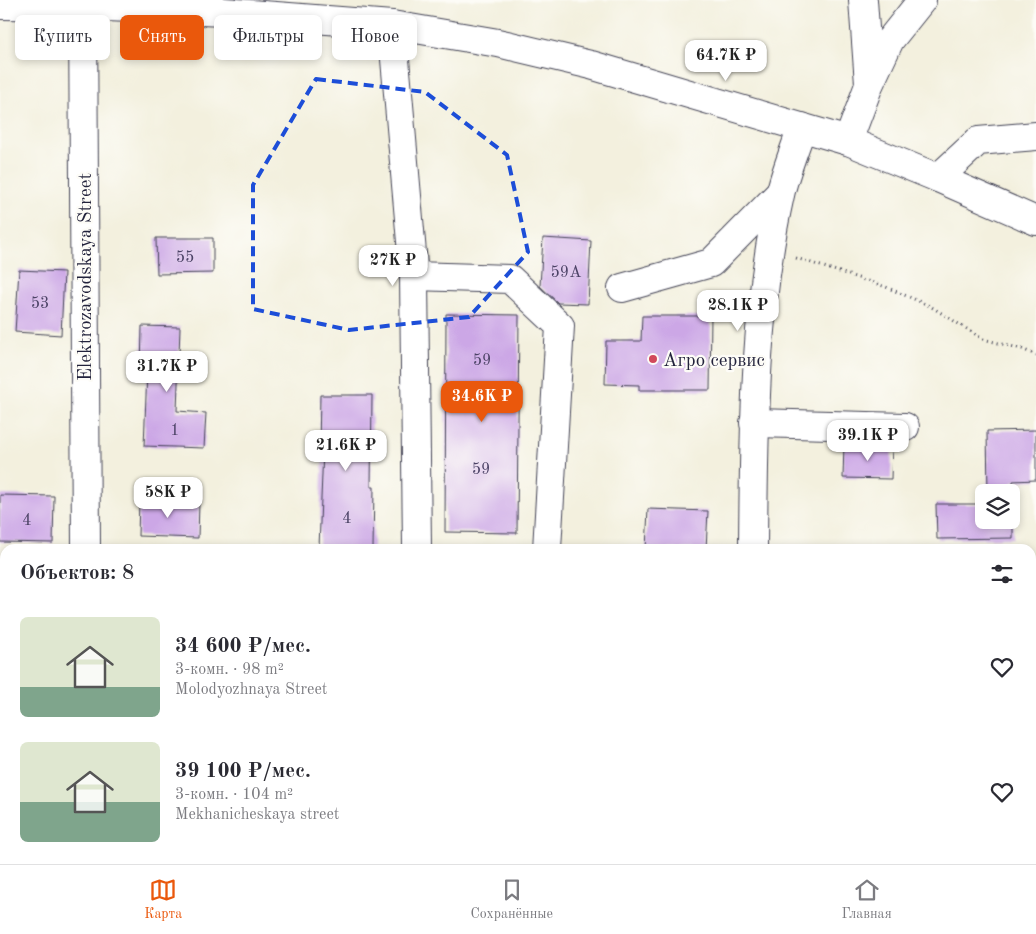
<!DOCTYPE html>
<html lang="ru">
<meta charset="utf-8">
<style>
:root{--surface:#fff;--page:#f7f7f7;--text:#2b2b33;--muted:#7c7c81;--line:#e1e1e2;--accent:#ea580c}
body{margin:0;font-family:"Old Standard TT",serif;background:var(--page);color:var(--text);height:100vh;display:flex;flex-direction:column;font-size:19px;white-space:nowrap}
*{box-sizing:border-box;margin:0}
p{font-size:16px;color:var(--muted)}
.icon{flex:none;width:28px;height:28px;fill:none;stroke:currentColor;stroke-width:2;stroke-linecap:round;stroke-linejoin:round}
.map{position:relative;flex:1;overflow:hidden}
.drawer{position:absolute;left:0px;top:544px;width:1036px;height:321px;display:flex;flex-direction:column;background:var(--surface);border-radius:15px 15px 0 0;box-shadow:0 2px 8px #0003}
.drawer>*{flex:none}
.top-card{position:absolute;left:15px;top:15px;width:500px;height:45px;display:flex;gap:10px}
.tools{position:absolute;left:975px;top:484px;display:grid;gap:10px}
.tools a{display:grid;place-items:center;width:45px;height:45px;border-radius:8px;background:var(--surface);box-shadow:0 2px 8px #0003;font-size:25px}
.price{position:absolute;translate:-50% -42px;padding:0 11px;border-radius:10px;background:#fff;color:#222;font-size:16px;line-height:32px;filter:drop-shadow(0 1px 2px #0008)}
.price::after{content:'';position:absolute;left:50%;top:30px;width:15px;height:11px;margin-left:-8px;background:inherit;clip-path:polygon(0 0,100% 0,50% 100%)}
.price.selected{background:var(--accent);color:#fff}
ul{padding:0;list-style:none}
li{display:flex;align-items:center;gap:15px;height:125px;padding:0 20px}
li span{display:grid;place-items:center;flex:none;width:140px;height:100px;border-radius:8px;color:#555}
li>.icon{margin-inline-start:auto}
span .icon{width:60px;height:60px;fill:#fffc;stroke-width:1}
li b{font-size:21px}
h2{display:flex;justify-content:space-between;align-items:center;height:60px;padding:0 20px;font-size:21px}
.pill{padding:0 18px;border-radius:8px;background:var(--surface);box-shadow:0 2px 8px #0003;font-size:18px;line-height:45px}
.pill.selected{background:var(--accent);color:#fff}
.dock{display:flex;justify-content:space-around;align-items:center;height:70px;border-top:1px solid var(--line);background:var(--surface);font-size:14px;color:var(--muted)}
.dock a{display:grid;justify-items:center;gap:2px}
.dock .selected{color:var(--accent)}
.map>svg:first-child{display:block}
.building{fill:#cca7e6}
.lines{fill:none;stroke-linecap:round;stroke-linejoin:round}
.minor-casing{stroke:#414153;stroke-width:30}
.major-casing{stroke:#414153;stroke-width:30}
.path{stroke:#414153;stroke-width:3;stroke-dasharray:1 4;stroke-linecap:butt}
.minor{stroke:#fff;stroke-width:28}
.major{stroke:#fff;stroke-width:28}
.marked{fill:none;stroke:#1d4ed8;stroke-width:4;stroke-dasharray:10 6;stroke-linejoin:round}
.poi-dot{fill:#d1495b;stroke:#fdfcf7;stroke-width:2}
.labels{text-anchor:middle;stroke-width:4.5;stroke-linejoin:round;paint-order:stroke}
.number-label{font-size:16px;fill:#4c4366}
.street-label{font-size:19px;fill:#22223b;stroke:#fdfcf7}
.poi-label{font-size:19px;fill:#22223b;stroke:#fdfcf7;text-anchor:start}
</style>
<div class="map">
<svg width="1036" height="864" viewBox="0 0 1036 864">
<rect width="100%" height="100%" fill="#fdfcf7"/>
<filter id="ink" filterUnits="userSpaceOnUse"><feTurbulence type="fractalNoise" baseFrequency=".02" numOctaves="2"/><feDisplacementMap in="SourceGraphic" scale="10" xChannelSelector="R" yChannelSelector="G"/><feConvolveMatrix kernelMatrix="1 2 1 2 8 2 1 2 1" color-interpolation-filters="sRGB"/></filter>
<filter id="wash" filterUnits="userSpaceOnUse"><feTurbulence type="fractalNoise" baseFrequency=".0096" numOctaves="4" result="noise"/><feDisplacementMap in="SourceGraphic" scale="20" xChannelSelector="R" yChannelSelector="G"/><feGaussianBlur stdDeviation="1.12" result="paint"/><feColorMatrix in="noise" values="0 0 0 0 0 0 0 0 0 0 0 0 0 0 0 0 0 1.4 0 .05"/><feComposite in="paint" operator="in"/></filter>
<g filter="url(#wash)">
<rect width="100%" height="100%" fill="#f3f0de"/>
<g id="blocks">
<g class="building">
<polygon points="156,238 213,238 213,273 157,274"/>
<polygon points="543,238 591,241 588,304 558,303 540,286"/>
<polygon points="19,270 64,272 61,335 15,332"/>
<polygon points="446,314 519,315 517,533 445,532"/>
<polygon points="642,316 711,316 710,390 639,390 639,385 605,384 606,341 641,341"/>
<polygon points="142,326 180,327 177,411 206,413 204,448 144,446 147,371 141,371"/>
<polygon points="320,395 372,395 371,487 374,487 373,549 319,547 323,450 319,450"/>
<polygon points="1036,430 1036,480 1013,481 1013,538 937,539 936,504 984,504 984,520 1011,520 1011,492 988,492 987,431"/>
<polygon points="844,444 892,445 891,479 843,478"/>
<polygon points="0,495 54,496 53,543 0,542"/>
<polygon points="139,500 199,502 198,538 138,536"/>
<polygon points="648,509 708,511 706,549 646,549"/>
</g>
</g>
</g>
<g filter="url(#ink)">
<use href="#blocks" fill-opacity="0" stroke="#414153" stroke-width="1"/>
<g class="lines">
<g class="minor-casing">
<g id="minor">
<polyline points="863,0 869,84"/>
<polyline points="83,6 86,549"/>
<polyline points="392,25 414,276 417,549"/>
<polyline points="848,141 869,85 890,40 922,0"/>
<polyline points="938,178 978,141 1036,136"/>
<polyline points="414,276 510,279 560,326 547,549"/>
<polyline points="622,288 711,263 780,193"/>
<polyline points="754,423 905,427"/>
<path d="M753,549C754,430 754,311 780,195C785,172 795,149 802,127"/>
<polyline points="89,860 89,864"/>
<polyline points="421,860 421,864"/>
<polyline points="752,864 752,860"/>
</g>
</g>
<g class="major-casing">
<polyline id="major" points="0,5 83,6 224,12 392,25 498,43 591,65 848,141 938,178 1036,221"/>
</g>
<polyline class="path" points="796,258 886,287 930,306 983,339 1022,349 1036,355"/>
<use href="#minor" class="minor"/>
<use href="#major" class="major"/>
</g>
</g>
<path class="marked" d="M316,79L425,92L507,155L528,252L469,317L349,330L253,309V185Z"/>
<circle class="poi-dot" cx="653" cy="359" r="5"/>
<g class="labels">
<g class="number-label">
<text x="185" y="262">55</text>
<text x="566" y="277">59А</text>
<text x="40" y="308">53</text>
<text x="482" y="365">59</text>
<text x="175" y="435">1</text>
<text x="481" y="474">59</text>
<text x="347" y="523">4</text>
<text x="27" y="525">4</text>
</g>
<g class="street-label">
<text transform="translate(84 277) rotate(-90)" y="7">Elektrozavodskaya Street</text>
</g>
<g class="poi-label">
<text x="663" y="366">Агро сервис</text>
</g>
</g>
</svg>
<div class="tools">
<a><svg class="icon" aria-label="layers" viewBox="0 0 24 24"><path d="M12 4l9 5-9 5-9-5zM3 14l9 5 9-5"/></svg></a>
</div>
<b class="price" style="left:726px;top:82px">64.7K ₽</b>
<b class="price" style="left:393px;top:287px">27K ₽</b>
<b class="price" style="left:738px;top:332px">28.1K ₽</b>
<b class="price" style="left:167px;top:393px">31.7K ₽</b>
<b class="price selected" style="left:482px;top:423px">34.6K ₽</b>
<b class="price" style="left:868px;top:462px">39.1K ₽</b>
<b class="price" style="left:346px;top:472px">21.6K ₽</b>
<b class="price" style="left:168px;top:519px">58K ₽</b>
<div class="top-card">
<a class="pill">Купить</a>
<a class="pill selected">Снять</a>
<a class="pill">Фильтры</a>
<a class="pill">Новое</a>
</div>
<section class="drawer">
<h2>Объектов: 8<svg class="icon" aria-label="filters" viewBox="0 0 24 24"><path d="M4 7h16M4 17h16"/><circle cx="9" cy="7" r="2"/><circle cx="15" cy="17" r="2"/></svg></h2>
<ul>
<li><span style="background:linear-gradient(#dfe7d0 70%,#7fa58c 0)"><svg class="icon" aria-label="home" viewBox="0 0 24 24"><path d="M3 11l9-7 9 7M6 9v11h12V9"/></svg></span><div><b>34 600 ₽/мес.</b><p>3-комн. · 98 m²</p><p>Molodyozhnaya Street</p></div><svg class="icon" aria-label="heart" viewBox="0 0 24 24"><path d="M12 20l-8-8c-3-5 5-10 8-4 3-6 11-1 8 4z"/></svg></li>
<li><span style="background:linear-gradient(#dfe7d0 60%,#7fa58c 0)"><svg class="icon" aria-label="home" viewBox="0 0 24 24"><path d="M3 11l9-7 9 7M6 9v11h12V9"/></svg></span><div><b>39 100 ₽/мес.</b><p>3-комн. · 104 m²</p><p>Mekhanicheskaya street</p></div><svg class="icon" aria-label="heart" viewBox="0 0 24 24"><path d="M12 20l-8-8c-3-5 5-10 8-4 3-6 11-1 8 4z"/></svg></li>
</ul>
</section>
</div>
<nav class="dock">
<a class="selected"><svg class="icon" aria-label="map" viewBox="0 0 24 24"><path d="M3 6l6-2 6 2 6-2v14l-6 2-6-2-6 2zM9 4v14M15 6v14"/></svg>Карта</a>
<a><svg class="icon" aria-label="saved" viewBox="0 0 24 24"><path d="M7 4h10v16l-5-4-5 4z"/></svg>Сохранённые</a>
<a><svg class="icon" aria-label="home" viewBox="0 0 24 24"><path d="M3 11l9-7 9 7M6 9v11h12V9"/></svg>Главная</a>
</nav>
